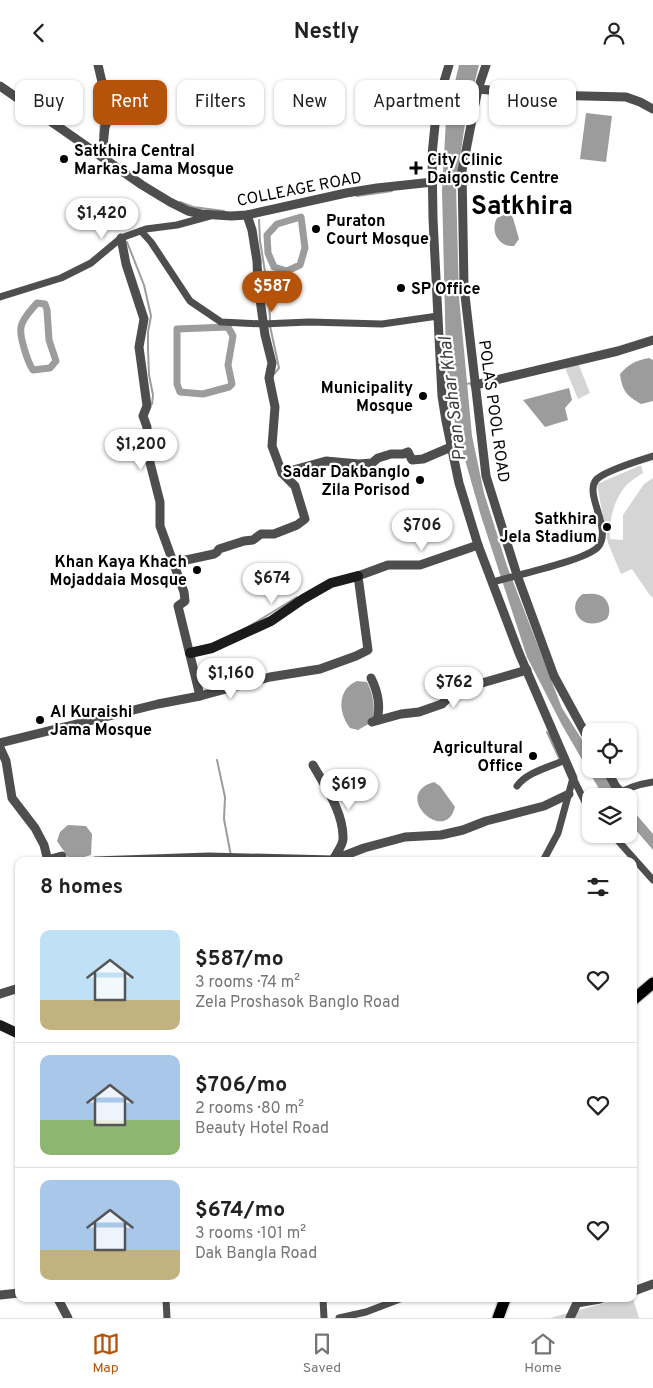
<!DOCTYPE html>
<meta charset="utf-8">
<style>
:root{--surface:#fff;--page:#f2f2f2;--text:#222;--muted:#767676;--line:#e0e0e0;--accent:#b45309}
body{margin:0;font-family:Overpass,sans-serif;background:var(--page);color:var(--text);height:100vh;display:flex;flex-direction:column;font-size:19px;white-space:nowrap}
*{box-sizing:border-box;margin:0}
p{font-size:16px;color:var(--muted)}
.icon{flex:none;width:28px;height:28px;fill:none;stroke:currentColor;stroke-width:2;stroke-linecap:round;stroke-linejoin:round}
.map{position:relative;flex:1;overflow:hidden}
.drawer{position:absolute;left:15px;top:792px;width:622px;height:445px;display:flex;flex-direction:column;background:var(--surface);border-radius:10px;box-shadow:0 1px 4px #0004}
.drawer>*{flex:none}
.top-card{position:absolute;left:15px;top:15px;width:624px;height:45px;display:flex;gap:10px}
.tools{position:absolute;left:582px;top:658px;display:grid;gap:10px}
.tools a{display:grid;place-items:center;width:55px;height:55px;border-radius:10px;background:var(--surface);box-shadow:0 1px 4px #0004;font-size:25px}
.price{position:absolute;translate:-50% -42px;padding:0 11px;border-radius:18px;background:#fff;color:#222;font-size:16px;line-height:32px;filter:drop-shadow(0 1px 2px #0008)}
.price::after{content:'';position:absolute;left:50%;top:30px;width:15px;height:11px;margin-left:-8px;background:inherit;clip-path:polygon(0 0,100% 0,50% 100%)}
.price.selected{background:var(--accent);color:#fff}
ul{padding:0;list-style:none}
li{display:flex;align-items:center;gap:15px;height:125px;padding:0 25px}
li+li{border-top:1px solid var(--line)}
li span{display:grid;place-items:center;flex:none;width:140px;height:100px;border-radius:10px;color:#555}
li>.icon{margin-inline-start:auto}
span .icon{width:60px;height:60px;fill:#fffc;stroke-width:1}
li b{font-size:21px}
h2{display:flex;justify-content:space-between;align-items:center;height:60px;padding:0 25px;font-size:21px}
.pill{padding:0 18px;border-radius:10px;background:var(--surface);box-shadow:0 1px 4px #0004;font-size:18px;line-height:45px}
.pill.selected{background:var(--accent);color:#fff}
header{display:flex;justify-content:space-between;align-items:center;height:65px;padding:0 25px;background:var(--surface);font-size:22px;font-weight:700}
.tab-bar{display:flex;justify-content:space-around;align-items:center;height:70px;border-top:1px solid var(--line);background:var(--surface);font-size:14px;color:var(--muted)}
.tab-bar a{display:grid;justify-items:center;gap:2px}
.tab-bar .selected{color:var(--accent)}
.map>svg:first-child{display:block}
.green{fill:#d5d5d5}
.water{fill:#9c9c9c}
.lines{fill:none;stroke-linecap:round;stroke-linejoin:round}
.stream{stroke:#9c9c9c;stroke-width:2}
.canal{stroke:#9c9c9c;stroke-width:7}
.trunk-casing{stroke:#dbdbdb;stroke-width:14}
.minor{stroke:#4e4e4e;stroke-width:7}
.tertiary{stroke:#4e4e4e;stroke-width:9}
.secondary{stroke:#1b1b1b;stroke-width:10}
.trunk{stroke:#000;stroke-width:11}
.poi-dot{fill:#000;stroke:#fff;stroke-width:2}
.labels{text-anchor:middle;stroke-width:4.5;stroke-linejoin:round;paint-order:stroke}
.poi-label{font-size:16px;font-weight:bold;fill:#000;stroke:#fff;text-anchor:start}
.street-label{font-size:16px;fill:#000;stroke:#fff}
.water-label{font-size:18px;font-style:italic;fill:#3d3d3d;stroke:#fff}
.town-label{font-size:26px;font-weight:bold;fill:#000;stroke:#fff}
</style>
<header><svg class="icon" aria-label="back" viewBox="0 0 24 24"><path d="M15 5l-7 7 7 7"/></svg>Nestly<svg class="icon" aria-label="person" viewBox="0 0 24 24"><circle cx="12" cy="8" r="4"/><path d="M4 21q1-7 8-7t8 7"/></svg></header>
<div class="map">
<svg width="653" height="1253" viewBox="0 0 653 1253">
<rect width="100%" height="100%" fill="#fff"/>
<g class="green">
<polygon points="569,35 569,55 529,55 529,36"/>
<polygon points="578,298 590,328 578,334 565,303"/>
<path d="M653,395V396L641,400L643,408C637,412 628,417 624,423C613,437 609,457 610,474L623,475V450L644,419L653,413V533L649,529L632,504L621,509L608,478L597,419Z"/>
<polygon points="619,1234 633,1234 639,1253 550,1253"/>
</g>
<g class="water">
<polygon points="459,0 479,0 466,52 456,120 459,232 472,371 484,428 507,501 562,643 591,689 591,704 601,704 621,731 604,731 602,729 562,660 527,592 481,451 456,363 450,332 446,292 442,125 446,55"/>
<polygon points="586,48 612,51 606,97 580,94"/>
<path d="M506,149L511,150L513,153L519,174L514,181C498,182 490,166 497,153Z"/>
<path d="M649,293L653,295V336L641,339C627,331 622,326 620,309C630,298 635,296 649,293Z"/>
<polygon points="569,323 572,335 565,343 568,355 545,362 523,335"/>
<path d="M583,529C588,529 594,528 599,530C609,533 612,547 607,554C580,570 565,540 583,529Z"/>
<path d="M357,616L367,617C373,628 376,645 372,657L358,665L350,663C338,648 337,624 357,616Z"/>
<path d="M434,717L440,721L455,742C454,745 452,751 449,753C433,768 396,728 434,717Z"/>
<polygon points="629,741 653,769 653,785 629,757"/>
<polygon points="68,760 86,761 92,769 91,790 81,793 68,792 57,776 60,767"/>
</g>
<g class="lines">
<g class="stream">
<polyline points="100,71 101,55"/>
<polyline points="357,131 392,126"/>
<polyline points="180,137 193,142 224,146"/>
<polyline points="259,155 260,176 269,231 270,256"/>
<polyline points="127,177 144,220 151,251 148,267 148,283 149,310 153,330 152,339"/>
<polyline points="270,261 279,303 274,309"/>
<polyline points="466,319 472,318"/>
<polyline points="248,562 297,532"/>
<polyline points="547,667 559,693 549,670"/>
<polyline points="217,695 225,732 224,754 231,791"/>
<polyline points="602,1237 612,1234"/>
</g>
<g class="canal">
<polygon points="301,152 305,183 300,200 287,206 274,202 268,188 267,170 277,159"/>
<path d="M37,238L45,239L47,245L49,275L56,296L50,303L33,305C28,298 19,271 21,262C22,254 32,244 37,238Z"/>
<polygon points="228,262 233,271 228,300 232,319 229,322 203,329 180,327 177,319 177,264"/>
</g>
<g class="trunk-casing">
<g id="trunk">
<polyline points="634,934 653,918"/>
<polyline points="498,1253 505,1234"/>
</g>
</g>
<g class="minor">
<polyline points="141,166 151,177 190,236 221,257 263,259 309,257 382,259 438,251"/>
<polyline points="0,232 61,213 91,198 121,173 146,164 177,160 210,151"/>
<path d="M493,517C513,511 587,495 598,482C613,464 584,430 596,415C603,406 641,395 653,391"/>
<polyline points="573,713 585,737 591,746"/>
<path d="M517,721C527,707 550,702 565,695"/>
<path d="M615,731C626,723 640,719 653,717"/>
<polyline points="612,769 653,815"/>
<polyline points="543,796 558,768 573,713"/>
<polyline points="166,1234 167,1253"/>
<polyline points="323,1234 324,1253"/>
<polyline points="339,1253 366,1247 400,1234"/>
</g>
<g class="tertiary">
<polyline points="98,0 110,51 105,62 102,91"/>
<polyline points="449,0 437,40 432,90 433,154 442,331 446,356 459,418 478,480 519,588 573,713"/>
<polyline points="486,0 478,24 462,106 464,222 486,411 517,510 554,611 591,679"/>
<polyline points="0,21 142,120 170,137 188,146 201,149 231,151 247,150 346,128 377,123 433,117"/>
<polyline points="478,24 545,30 626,32 640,37 653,44"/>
<polyline points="121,173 126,199 144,254 139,282 147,341 143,351 147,362 147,386 160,437 160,461 184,527 185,536 178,541 200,631"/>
<polyline points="475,320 618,286 653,275"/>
<polyline points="282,408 326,396 359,399 372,398 378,393 391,389 403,389 408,387 412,395 423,394 451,382"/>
<polyline points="172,498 214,489 217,487 219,484 244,476 253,475 261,469 274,469 297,460 305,454 295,421 282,408 272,381 275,342 269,313 272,298 265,270 258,220 257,196 252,165 247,150"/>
<path d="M371,613C378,627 381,640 377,655"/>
<polyline points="372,657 401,649 419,647 442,639 448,633 471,624 475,620 527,605"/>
<polyline points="0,678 158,639 200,631 270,612 320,604 356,591 368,585 358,511 388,500 420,500 478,480"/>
<polyline points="0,683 6,696 12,733 35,763 44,780 48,796"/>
<path d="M313,700C325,721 344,748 343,774C343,780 336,789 333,795"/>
<polyline points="606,704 616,722 621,727"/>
<polyline points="47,795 62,791"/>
<polyline points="95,796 209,792 333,795 364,783 405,772 441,770 463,765 486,756 544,741 569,729"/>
<polyline points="0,929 19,923"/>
<polyline points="634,1226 653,1219"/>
<polyline points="0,1230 19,1228"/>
<polyline points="58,1234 68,1253"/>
<polyline points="570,1253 577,1238 600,1234"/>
</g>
<g class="secondary">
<polyline points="190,588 212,583 271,556 303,534 331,518 358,511"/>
<polyline points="0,960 19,969"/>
</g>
<use href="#trunk" class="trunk"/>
</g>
<g class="poi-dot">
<circle cx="64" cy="94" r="5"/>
<path d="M413.5 95.5h5v5h5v5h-5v5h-5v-5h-5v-5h5z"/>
<circle cx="316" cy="164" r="5"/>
<circle cx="401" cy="223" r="5"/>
<circle cx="423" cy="331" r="5"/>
<circle cx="420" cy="415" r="5"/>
<circle cx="607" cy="462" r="5"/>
<circle cx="197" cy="505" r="5"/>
<circle cx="40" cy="655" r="5"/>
<circle cx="533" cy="691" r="5"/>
</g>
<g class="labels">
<g class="poi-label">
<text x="74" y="91">Satkhira Central<tspan x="74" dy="18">Markas Jama Mosque</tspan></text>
<text x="427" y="100">City Clinic<tspan x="427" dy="18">Daigonstic Centre</tspan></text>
<text x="326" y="161">Puraton<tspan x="326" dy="18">Court Mosque</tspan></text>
<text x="411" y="229">SP Office</text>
<text x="413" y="328" text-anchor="end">Municipality<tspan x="413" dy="18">Mosque</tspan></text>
<text x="410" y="412" text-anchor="end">Sadar Dakbanglo<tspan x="410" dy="18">Zila Porisod</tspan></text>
<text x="597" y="459" text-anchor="end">Satkhira<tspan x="597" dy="18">Jela Stadium</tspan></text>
<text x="187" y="502" text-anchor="end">Khan Kaya Khach<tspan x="187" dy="18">Mojaddaia Mosque</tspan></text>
<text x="50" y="652">Al Kuraishi<tspan x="50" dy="18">Jama Mosque</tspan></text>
<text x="523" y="688" text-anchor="end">Agricultural<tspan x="523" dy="18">Office</tspan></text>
</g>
<g class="street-label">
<text transform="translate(299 123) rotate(-11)" y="6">COLLEAGE ROAD</text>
<text transform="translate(495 346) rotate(82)" y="6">POLAS POOL ROAD</text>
</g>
<g class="water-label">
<text transform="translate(452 334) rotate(-97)" y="6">Pran Sahar Khal</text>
</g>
<g class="town-label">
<text x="522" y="149">Satkhira</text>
</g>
</g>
</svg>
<div class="tools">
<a><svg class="icon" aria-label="locate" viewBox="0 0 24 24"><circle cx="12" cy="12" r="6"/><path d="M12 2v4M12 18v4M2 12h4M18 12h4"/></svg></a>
<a><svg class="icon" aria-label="layers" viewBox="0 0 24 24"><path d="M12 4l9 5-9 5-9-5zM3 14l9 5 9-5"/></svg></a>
</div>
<b class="price" style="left:102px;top:175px">$1,420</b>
<b class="price selected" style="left:272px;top:248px">$587</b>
<b class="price" style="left:141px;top:406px">$1,200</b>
<b class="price" style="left:422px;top:487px">$706</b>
<b class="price" style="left:272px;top:540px">$674</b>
<b class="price" style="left:231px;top:635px">$1,160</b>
<b class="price" style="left:454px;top:644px">$762</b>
<b class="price" style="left:349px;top:746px">$619</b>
<div class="top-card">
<a class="pill">Buy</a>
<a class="pill selected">Rent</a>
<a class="pill">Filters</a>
<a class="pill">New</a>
<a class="pill">Apartment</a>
<a class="pill">House</a>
</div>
<section class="drawer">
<h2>8 homes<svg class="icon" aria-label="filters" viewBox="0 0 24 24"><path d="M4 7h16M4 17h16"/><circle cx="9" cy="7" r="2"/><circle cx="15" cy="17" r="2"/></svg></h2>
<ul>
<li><span style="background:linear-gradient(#bfe0f5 70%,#c2b280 0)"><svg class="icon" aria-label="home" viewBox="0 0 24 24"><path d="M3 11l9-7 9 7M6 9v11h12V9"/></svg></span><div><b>$587/mo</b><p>3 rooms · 74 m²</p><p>Zela Proshasok Banglo Road</p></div><svg class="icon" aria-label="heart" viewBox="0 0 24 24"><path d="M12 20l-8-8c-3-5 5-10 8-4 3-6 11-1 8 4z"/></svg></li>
<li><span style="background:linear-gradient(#a9c7e8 65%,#8fb573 0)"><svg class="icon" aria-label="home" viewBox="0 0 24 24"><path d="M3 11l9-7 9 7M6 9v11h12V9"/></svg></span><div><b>$706/mo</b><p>2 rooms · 80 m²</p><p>Beauty Hotel Road</p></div><svg class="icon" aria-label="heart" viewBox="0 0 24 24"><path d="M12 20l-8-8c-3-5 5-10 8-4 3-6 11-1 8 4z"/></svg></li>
<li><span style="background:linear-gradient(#a9c7e8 70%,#c2b280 0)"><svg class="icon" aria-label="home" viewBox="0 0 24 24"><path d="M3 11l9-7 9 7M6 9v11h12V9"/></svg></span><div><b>$674/mo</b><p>3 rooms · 101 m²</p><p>Dak Bangla Road</p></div><svg class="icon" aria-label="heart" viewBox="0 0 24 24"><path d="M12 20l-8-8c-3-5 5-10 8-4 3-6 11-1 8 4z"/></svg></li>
</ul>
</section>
</div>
<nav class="tab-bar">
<a class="selected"><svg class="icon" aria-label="map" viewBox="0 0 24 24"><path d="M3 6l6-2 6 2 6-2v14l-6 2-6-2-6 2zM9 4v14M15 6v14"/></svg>Map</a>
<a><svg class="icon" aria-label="saved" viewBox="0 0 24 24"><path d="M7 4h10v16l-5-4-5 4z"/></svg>Saved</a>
<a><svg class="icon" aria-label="home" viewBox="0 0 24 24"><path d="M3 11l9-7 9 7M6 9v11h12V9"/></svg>Home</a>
</nav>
